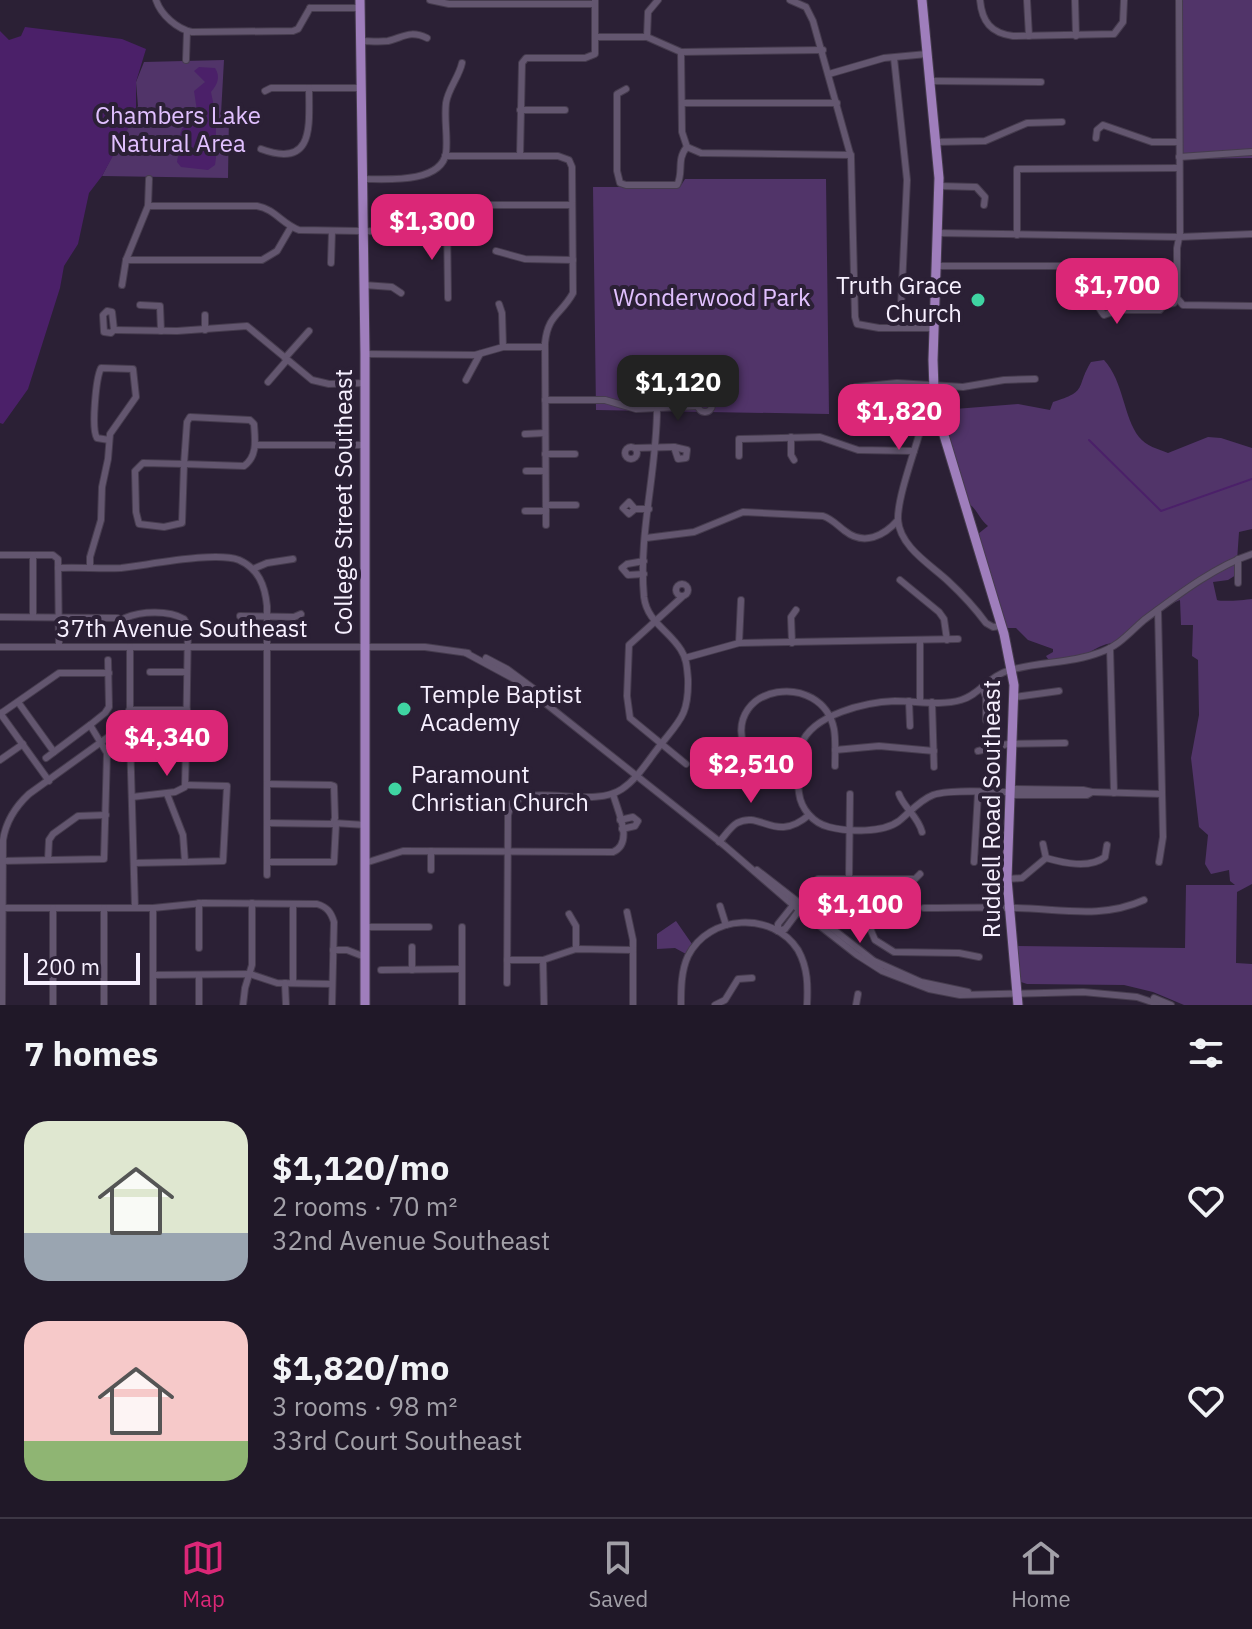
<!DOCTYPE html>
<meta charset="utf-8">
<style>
:root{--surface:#201828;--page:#2d2534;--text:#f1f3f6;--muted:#a2a0a8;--line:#3d3745;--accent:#db2777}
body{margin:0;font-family:"IBM Plex Sans",sans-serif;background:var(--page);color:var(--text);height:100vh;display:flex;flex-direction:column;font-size:30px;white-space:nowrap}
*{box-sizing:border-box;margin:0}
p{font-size:26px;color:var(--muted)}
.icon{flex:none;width:44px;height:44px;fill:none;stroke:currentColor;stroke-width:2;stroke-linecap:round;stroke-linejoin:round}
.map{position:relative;height:1005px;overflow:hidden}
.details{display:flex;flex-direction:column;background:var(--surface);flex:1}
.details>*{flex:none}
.scale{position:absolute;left:24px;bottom:20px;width:116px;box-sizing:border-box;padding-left:8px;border:4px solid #f7f0ff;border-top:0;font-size:22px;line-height:28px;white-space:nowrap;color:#f7f0ff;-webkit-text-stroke:6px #2b2035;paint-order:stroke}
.price{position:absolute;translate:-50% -68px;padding:0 18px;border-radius:16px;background:var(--accent);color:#fff;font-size:26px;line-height:52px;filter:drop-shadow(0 2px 4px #0008)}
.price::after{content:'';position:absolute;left:50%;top:48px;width:24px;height:18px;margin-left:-12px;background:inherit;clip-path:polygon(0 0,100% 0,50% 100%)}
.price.active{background:#222;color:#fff}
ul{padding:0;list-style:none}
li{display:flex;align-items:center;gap:24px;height:200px;padding:0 24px}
li span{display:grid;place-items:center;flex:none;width:224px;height:160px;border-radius:24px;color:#555}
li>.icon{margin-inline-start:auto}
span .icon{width:96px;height:96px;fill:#fffc;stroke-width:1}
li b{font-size:34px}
h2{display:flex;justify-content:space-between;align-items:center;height:96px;padding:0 24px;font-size:34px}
.tab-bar{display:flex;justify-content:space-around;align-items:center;height:112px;border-top:2px solid var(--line);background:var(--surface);font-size:22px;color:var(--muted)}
.tab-bar a{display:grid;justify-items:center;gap:4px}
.tab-bar .active{color:var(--accent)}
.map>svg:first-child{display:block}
.green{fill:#513469}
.water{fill:#4b2069}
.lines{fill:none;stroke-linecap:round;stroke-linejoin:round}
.stream{stroke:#4b2069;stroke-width:2}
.minor-casing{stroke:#463c4e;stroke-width:8}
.major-casing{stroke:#463c4e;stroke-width:11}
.minor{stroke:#63566f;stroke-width:6}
.major{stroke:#9f7ebc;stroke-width:9}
.poi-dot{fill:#3fd4a2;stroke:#2b2035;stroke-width:3}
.labels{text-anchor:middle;stroke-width:8;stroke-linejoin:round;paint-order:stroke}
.park-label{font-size:24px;fill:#e1c0ff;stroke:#2b2035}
.poi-label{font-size:24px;fill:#f7f0ff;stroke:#2b2035;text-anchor:start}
.street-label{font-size:24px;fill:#f7f0ff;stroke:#2b2035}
</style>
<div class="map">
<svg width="1252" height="1005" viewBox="0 0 1252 1005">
<rect width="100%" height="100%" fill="#2b2035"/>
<g class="green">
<polygon points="1181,0 1252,0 1252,158 1181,159"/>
<polygon points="224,60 221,114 229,115 228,178 102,176 138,106 136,82 144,62"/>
<polygon points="685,179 826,179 829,414 596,410 593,187 680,187"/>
<path d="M1104,360C1124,382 1123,416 1139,437C1146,446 1158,449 1168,453L1208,437L1221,438L1252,448V529L1239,532L1236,575L1228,580L1213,582L1217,600C1223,602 1244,600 1252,599V884L1237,892L1236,963L1252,964V1005H1184L1153,992L1124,985L1027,984L1021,982L1017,946L1185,948L1186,885H1235L1230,881L1229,870L1211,874L1205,864L1208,835L1199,827L1191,758L1199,715L1198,660L1192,656L1193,625H1181L1180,600L1161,608L1119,643C1104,643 1101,646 1088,653C1076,659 1061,659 1048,659L1046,656L1053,652V649L1028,640L1016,628H1007L978,534L988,526C979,519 978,510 969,504L942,410L1018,404L1050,410L1053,402C1089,391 1075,388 1091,362Z"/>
<polygon points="676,921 692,944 686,954 675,948 657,949 657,934"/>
</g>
<g class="water">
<polygon points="25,27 122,39 146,49 136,82 136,114 102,176 89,193 78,244 64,266 60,288 28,389 3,424 0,423 0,31 9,40 21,36"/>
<path d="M199,67L215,68C221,77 217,85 211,92L216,117V158L215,165L208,170L181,167L177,162L178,156L186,150C172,130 187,125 197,111L194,91L205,82L194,71Z"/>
</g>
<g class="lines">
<polyline class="stream" points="1089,440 1161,511 1252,479"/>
<g class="minor-casing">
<g id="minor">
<path d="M156,0C161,15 177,29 192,32L293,31L298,29L310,8"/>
<polyline points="430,0 449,4 595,4"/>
<polyline points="790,0 806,7 813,21 851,157 855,317 857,324 879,328 934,328"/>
<path d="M980,0C982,22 991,33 1013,36L1114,34L1123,22L1124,0"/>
<polyline points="1027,0 1029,36"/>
<polyline points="1075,0 1076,36"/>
<polyline points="310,8 360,8"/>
<polyline points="596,37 647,37 681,52 823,50"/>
<polyline points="647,37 648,12 658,0"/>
<path d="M360,41C369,41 379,42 388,41C404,37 410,30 427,38"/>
<polyline points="681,52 682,132 687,147"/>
<polyline points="894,58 907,180 900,328"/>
<polyline points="186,60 187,31"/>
<polyline points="829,74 884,58 927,54"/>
<polyline points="931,81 1041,82"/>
<path d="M626,89L617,94V171L620,183L626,185H677C684,173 676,159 687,147"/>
<polyline points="265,91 271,88 361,88"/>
<polyline points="682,103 837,103"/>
<polyline points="520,110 565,110"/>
<polyline points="1096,138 1097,130 1103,125 1152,142 1179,142"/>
<polyline points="937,142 985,141 1027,123 1062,122"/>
<polyline points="687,147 701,153 851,155"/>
<path d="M261,149C315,169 309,125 309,88"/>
<path d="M445,156H558L569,160L572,167L573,293C561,315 548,314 545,343L546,525"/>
<polyline points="520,156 522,63 526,58 585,58 595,54 595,0"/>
<polyline points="1179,157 1252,152"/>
<path d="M363,179C385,179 441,184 446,153C448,137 444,120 446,103C448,89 459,77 462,63"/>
<polyline points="939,186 976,187 985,197 984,205"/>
<path d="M148,206H257C275,209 282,224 299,230L421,232L442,230L457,209L468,205H572"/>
<polyline points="447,224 448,298"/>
<polyline points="937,233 1179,237 1252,234"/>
<polyline points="1017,235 1017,169 1179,168"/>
<polyline points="496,251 525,259 573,260"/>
<polyline points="126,260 262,260 277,251 291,227"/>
<polyline points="331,263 332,231"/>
<path d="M936,266H1070C1091,276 1091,300 1104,315L1119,310H1160L1164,305L1174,303L1177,298V248L1180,233L1179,0"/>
<polyline points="1087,281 1164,282 1164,305"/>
<polyline points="122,285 126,260 148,206 149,179"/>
<polyline points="364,285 392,287 401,293"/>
<polyline points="1177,298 1183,305 1252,306"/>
<polyline points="499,304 502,313 503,347"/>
<polyline points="140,305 160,306 161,331"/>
<polygon points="107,311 112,312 114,330 111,333 104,332 103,315"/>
<polyline points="114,330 177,331 247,326 312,380 329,384 365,383"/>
<polyline points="205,330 205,315"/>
<polyline points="365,354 475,355 503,347 545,347"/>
<polyline points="285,358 309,331"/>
<polyline points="466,380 480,354"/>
<polyline points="268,382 287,360"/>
<polyline points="856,387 897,383 963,387 1004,380 1035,379"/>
<circle cx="705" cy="405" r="7"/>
<polyline points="545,400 605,400 636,409 698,406"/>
<path d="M936,408L927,412L924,417C918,443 897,496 898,520C900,547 931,565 948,581C962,594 975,608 986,623L993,627L1001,626"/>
<path d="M190,417L250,420L254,424C255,439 258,456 244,466L184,464L187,422Z"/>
<polyline points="525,434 545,433"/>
<polyline points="791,437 791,455 794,460"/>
<polyline points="255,445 365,445"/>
<circle cx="631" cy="453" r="6"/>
<polygon points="674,447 687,450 686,458 678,459"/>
<polyline points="635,448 674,447"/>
<polyline points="545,454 575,454"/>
<polyline points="739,456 739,439 820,437 858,450 914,451"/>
<polygon points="143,463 184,464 182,523 164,527 139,524 136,512 135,471"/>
<polyline points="526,471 545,471"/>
<polyline points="546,505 576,505"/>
<polyline points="635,509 629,502 623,508 629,514 635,509 649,509"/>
<polyline points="525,511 546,511"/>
<path d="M646,538L694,532L743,512L823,516C832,519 837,525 845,531C864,546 884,536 898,520"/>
<polyline points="0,555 53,555 58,559 59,647"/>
<polyline points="33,555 33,617"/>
<polyline points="1238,559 1238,583"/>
<path d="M90,567V557L101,520L102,487L108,459L110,434L136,397L133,369L101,368C96,378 91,429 97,438L109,440"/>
<path d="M58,568C79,567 100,569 121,568C149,565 215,551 239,560C259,569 265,586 267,606V875"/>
<polyline points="253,569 267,563 293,559"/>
<polyline points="644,574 628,575 622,568 627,564 644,561"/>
<polyline points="900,580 939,612 944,619 947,640"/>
<circle cx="682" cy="590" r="6"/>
<polyline points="682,597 629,645 627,696 630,718 686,764"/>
<polyline points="1158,610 1163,837 1159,862"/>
<polyline points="240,616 294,617 301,614"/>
<polyline points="0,617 117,618"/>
<path d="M125,618C141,611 169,610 184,619L188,626L186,746L131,747"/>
<polyline points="739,643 741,600"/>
<polyline points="792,643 791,617 796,610"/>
<polyline points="0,647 425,647 468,653"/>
<polyline points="130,647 130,708 122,727 130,738 135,908"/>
<polyline points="1110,648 1114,793"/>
<polyline points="466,653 516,680 725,846 793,905 857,955 882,971 929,989 960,995 1083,992 1137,997 1161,1005"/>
<polyline points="486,658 507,669 534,689"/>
<polyline points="685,658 739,643 958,639"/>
<polyline points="150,672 187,672"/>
<polyline points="982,687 986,697 986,720"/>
<polyline points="1015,697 1059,691"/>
<polyline points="909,701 910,726"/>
<polyline points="18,702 54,752"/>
<polyline points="920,702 920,640"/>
<polyline points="932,702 934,767"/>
<polyline points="130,710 187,710"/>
<polyline points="0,713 49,781"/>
<polyline points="0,714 59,673 109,673"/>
<path d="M800,750L744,747C724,684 822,670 834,729C836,740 835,754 835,766"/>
<polyline points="835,750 879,746 934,751"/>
<polyline points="978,751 1008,744 1065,743"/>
<polyline points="46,758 90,725"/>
<polyline points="0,760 23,744"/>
<polyline points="267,784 331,785 334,786 335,818 333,824 267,823"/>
<path d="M1011,792C992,792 948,789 933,795C920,800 910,812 899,821C883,833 848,832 829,827C813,823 801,809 799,793C797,779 796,758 801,745C812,714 867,702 895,701C916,701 941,706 961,700C979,695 988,677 1007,671C1038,661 1070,664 1101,652C1119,646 1130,632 1144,620C1175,597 1215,566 1252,554"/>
<polyline points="1092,792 1162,794"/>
<polyline points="850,794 849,879 875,940 894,952 959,953 979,957"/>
<path d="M899,794C904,808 918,816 922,832"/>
<polyline points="1011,795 1087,795 1092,792 1083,790 1011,789"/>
<polyline points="132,797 175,792 185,787 186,746"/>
<polyline points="620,820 633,817 638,821 635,826 622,829"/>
<polyline points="334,823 365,825"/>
<path d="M719,842C725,836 730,827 737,823C761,810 775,844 809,815"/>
<polyline points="1043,844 1046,858"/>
<polyline points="48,860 49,840 53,834 78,816 106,815"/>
<polyline points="0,861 104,859 107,753 90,725 105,713 109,707 108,660"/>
<polyline points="185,862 223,861 227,786 186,785"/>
<polyline points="267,862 334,862 336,824"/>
<polyline points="974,862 978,793"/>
<polyline points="134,863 185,862 183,835 167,794"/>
<path d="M365,863L403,851L613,852C634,843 618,812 613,794"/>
<polyline points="431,870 431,851"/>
<polyline points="757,870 874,961 921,982 968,992"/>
<path d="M1007,879L1022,878L1046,858C1064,863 1089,869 1105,857L1107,845"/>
<polyline points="811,884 818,879 915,879 920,874"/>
<polyline points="720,906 726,925"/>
<polyline points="2,908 153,908"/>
<path d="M924,908C955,908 986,907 1017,908C1061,909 1102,919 1144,900"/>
<polyline points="627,912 633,940 633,1005"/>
<polyline points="569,914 576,926 576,949"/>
<polyline points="365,927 429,927"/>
<polyline points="778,931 785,929 800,909"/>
<polyline points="778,931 778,924 794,904"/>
<polyline points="412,947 412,970"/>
<polyline points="199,948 199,903"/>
<polyline points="333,950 347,950 365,957"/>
<polyline points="507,960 543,960 576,949 633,950"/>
<polyline points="543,960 544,1005"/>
<polyline points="381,970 462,969"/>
<polyline points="153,975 250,974 277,983 332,984"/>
<polyline points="285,983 286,1005"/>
<polyline points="293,983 293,904"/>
<path d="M507,983L508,815L511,804C533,783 593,809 622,789C637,779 647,762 658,748C679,721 689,716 688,679C687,669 687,659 681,650C669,630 647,622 644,597C638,535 657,471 657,409"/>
<polyline points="1154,998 1171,1005"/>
<path d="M2,1005L3,840C6,821 15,807 29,794L122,727"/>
<polyline points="53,1005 53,908"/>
<polyline points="104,1005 104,908"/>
<path d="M153,1005V908L203,903L317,904C327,907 331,912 334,922L332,1005"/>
<polyline points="199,1005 199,975"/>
<polyline points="243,1005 245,988 252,965 252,903"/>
<polyline points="462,1005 462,927"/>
<path d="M681,1005C681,989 681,971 688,956C709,914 773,911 798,950C808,968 808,986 807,1005"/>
<polyline points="715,1005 725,1000 738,979 752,978"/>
<polyline points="856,1005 858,994"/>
</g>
</g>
<g class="major-casing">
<g id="major">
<polyline points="360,0 365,354 365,1005"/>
<polyline points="922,0 939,178 933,360 934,390 940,422 1004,634 1014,685 1007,879 1018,1005"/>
</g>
</g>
<use href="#minor" class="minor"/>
<use href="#major" class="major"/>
</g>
<g class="poi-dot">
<circle cx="978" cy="300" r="8"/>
<circle cx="404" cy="709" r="8"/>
<circle cx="395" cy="789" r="8"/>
</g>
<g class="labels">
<g class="park-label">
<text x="178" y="124">Chambers Lake<tspan x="178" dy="28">Natural Area</tspan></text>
<text x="712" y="306">Wonderwood Park</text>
</g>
<g class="poi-label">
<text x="962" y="294" text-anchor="end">Truth Grace<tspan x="962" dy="28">Church</tspan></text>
<text x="420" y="703">Temple Baptist<tspan x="420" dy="28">Academy</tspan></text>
<text x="411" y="783">Paramount<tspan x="411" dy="28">Christian Church</tspan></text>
</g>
<g class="street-label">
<text transform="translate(344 502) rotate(-90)" y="8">College Street Southeast</text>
<text x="182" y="637">37th Avenue Southeast</text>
<text transform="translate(992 809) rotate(-90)" y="8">Ruddell Road Southeast</text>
</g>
</g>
</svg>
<div class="scale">200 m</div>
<b class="price" style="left:432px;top:262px">$1,300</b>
<b class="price" style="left:1117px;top:326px">$1,700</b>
<b class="price active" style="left:678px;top:423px">$1,120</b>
<b class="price" style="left:899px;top:452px">$1,820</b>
<b class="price" style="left:167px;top:778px">$4,340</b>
<b class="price" style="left:751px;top:805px">$2,510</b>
<b class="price" style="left:860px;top:945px">$1,100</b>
</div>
<section class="details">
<h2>7 homes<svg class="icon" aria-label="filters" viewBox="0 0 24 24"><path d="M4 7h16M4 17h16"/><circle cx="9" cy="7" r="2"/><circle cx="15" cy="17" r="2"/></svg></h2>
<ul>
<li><span style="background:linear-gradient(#dfe7d0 70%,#9aa5b1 0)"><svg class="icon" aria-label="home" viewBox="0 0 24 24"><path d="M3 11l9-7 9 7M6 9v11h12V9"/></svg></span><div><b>$1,120/mo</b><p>2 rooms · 70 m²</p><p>32nd Avenue Southeast</p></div><svg class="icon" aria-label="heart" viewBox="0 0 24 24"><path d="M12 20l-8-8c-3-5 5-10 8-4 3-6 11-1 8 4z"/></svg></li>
<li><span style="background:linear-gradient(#f6c9c9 75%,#8fb573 0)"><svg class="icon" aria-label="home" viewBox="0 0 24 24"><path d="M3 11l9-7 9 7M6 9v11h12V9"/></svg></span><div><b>$1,820/mo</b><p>3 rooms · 98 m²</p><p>33rd Court Southeast</p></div><svg class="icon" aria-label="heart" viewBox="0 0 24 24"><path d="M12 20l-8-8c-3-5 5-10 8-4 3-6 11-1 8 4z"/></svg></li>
</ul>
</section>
<nav class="tab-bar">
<a class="active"><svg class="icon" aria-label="map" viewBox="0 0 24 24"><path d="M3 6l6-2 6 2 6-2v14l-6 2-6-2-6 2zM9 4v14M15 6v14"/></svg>Map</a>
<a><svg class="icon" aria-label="saved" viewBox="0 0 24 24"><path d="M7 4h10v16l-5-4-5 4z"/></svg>Saved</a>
<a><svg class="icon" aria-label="home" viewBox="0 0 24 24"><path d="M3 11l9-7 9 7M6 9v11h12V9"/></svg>Home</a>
</nav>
